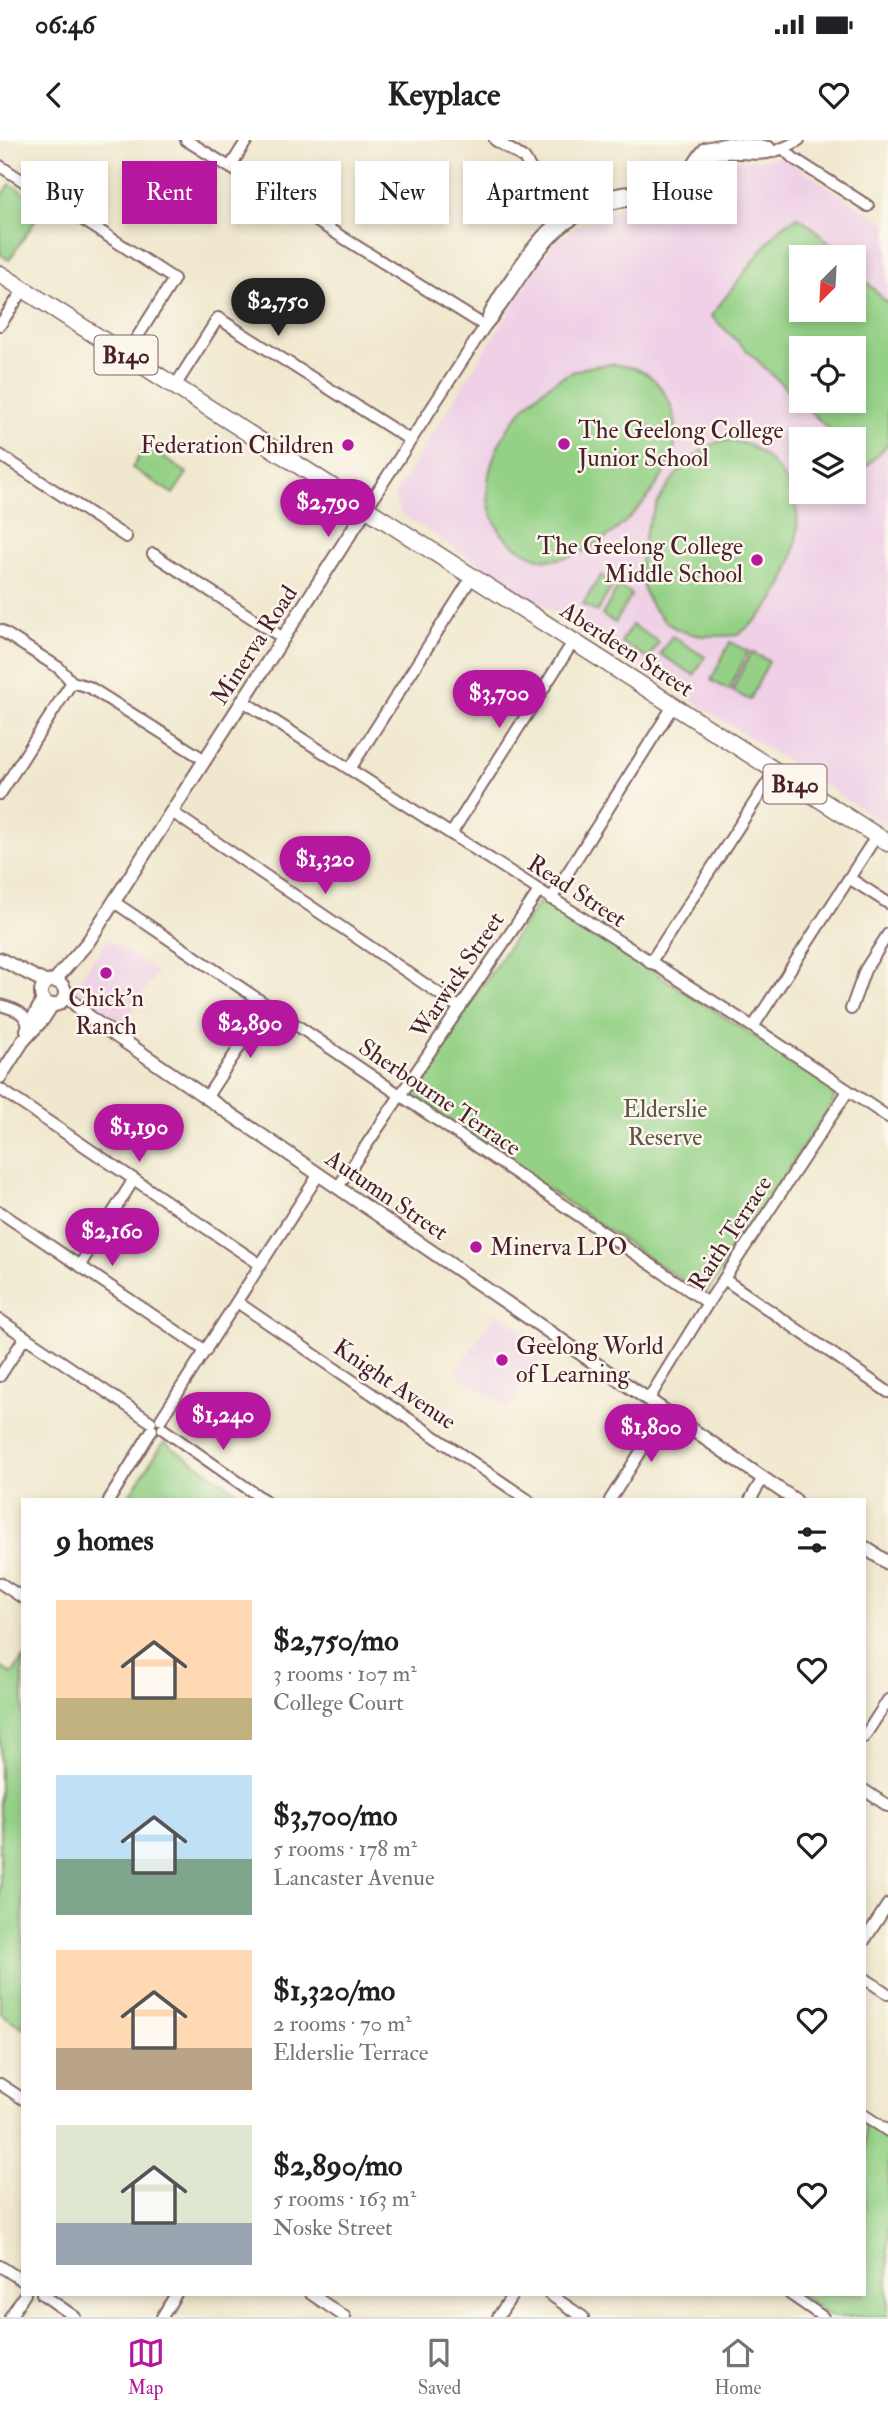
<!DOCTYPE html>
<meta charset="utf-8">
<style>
:root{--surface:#fff;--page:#f6f6f6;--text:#202124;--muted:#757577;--line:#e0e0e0;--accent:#b5179e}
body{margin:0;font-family:"IM FELL Double Pica",serif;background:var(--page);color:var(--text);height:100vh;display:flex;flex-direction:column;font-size:26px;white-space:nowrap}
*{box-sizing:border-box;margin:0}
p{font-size:23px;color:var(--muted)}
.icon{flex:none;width:38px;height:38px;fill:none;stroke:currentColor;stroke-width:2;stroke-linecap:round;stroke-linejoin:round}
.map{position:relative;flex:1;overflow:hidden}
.panel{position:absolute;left:21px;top:1358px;width:845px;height:798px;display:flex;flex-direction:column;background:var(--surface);border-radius:0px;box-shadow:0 4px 10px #0003}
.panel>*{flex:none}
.guide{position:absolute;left:21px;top:21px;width:847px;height:63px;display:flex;gap:14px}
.needle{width:46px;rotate:204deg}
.controls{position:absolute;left:789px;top:105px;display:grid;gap:14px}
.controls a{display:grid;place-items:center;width:77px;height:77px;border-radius:0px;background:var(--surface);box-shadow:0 4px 10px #0003;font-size:35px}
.price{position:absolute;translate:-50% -60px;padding:0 16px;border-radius:24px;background:var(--accent);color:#fff;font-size:23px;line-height:46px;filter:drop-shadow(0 2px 4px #0008)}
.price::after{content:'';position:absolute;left:50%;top:42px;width:21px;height:16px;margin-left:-10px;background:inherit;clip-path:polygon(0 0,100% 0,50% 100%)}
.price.active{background:#222;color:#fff}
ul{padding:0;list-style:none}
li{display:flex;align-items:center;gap:21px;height:175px;padding:0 35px}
li span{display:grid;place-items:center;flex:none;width:196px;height:140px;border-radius:0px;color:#555}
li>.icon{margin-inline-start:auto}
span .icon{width:84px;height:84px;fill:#fffc;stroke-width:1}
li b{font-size:30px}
h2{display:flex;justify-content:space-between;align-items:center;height:84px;padding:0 35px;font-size:30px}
.chip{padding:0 24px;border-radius:0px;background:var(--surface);box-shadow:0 4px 10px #0003;font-size:24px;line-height:63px}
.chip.active{background:var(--accent);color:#fff}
.status{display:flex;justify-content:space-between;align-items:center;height:49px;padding:0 35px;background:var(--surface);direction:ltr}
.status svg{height:19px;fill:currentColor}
header{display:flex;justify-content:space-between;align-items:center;height:91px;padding:0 35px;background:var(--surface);font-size:32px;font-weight:700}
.dock{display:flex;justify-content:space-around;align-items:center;height:98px;border-top:2px solid var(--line);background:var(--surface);font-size:19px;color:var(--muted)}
.dock a{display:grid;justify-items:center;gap:4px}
.dock .active{color:var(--accent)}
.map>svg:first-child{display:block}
.built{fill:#efd0e6;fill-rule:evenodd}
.green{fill:#94d186;stroke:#6f7858;stroke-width:2;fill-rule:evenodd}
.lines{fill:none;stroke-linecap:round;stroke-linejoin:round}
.minor-casing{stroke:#846564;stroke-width:14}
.tertiary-casing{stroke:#846564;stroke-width:16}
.primary-casing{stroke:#846564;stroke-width:19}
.minor{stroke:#fff;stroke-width:10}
.tertiary{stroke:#fff;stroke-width:12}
.primary{stroke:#fff;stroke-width:16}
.poi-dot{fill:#b5179e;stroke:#fbf7ec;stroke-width:2.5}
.labels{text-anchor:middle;stroke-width:5;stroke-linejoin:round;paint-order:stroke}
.shield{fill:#fbf7ec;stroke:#7f6065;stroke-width:2}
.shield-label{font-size:23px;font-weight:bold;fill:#4a1f2b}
.poi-label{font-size:24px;fill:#4a1f2b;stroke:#fbf7ec;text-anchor:start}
.street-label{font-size:24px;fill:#4a1f2b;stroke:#fbf7ec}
.park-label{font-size:24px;fill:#605446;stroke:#fbf7ec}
</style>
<div class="status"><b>06:46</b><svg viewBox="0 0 49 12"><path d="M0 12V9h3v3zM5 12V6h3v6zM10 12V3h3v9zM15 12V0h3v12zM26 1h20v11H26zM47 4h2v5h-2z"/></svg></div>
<header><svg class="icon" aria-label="back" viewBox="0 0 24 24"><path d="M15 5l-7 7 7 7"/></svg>Keyplace<svg class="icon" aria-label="heart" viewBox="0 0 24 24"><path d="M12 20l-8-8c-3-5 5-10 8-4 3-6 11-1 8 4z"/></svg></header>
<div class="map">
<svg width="888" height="2177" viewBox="0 0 888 2177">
<rect width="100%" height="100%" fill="#fbf7ec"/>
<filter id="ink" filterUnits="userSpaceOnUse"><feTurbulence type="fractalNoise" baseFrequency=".0143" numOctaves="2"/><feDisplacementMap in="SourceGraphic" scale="14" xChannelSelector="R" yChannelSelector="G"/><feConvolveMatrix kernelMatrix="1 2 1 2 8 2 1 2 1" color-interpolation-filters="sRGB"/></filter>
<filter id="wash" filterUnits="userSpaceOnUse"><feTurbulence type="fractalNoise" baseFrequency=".00686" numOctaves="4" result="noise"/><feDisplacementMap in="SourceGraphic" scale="28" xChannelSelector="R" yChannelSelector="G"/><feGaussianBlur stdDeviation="1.57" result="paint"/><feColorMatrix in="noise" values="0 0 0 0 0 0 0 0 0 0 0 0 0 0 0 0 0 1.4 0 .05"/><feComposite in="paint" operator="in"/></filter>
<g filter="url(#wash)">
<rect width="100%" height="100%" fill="#f0e8ce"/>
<g class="built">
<path d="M782,17L888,85V686L400,373L394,356L539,123L558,99L588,81L621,70L678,59L694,47L718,19L758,20ZM802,117H854V170H802ZM802,208H854V261H802ZM802,299H854V352H802Z"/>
<polygon points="107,799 157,832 124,883 77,852 76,845"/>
<polygon points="496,1172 549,1207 509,1268 455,1233"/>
</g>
<g class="green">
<polygon points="10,44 45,66 9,120 0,114 0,60"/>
<path d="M799,77L816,90L843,117H802V170H854V129L888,164V304L867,326L854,313V299H839L711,176L776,92L788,82ZM802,208H854V261H802Z"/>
<path d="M611,224C623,226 636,227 647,234C668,249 680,279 675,305C666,351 594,427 542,419C532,417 522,410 514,405C500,396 493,381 489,365C479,312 527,250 575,231C587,226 599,225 611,224Z"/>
<path d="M724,300C744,301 756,307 770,321C782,333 793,350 796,367C803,402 784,454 758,478C752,484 745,491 737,494C728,497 714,496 705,496C686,494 671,489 658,474C612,424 666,317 724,300Z"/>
<polygon points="146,306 187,333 173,354 132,328"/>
<polygon points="601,435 614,443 597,472 583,464"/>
<polygon points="619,446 632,454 615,483 602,475"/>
<polygon points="632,485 659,502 648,519 621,502"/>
<polygon points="672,496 705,517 694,535 660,514"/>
<polygon points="730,502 748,511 729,550 711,540"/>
<polygon points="751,512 769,521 750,560 732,551"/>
<polygon points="543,761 831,945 835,951 834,960 707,1153 702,1154 410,956 411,951 538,763"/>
<polygon points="164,1302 249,1360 126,1360"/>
<polygon points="23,1518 23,1888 0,1873 0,1527 12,1534"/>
<polygon points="865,1982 888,1998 888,2177 832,2177 799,2154 864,2154"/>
</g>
</g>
<g filter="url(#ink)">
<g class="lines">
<g class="minor-casing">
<g id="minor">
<polyline points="186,0 485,186"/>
<polyline points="495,0 524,18 550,59"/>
<polyline points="783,8 793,18 868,66"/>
<polyline points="0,26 174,139 126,215"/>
<polyline points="230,27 247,0"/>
<path d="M488,177C495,161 504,148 513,135C542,91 568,62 622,53C639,50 659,55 675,46C689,37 694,19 705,8L729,3L769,7"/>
<polyline points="0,185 24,149"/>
<polyline points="175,246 218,178 410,300"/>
<polyline points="0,315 126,397"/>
<path d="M366,369L485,186C517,151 535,101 577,77C594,67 614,62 633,60C649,58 665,61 680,52C694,44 698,26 709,15C728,9 747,16 767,13C778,11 789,6 799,0"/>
<polyline points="153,414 283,498"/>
<polyline points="0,490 59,528 72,542 89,547 205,620"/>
<polyline points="243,561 753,887 888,977"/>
<polyline points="350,629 472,437"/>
<polyline points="0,654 72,542"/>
<polyline points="172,672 460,868"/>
<polyline points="451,694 573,502"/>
<polyline points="849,738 888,763"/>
<polyline points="551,759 673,566"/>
<polyline points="114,762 708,1163"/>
<polyline points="650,823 775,631"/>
<path d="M0,865C13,869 26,871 28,887"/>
<polyline points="851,869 865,830 888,794"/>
<polyline points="753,887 877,695"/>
<polyline points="0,949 261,1125"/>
<polyline points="206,958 267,865"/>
<polyline points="338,1047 539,751"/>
<polyline points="0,1072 206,1211"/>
<polyline points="80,1125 134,1039"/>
<polyline points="724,1139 888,1252"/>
<polyline points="237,1162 528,1360"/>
<polyline points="0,1180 151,1282"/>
<polyline points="0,1236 25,1197"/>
<polyline points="648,1260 708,1163 848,951"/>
<polyline points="161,1279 319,1034"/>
<polyline points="163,1289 264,1360"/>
<polyline points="109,1360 152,1290"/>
<polyline points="610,1360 666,1272"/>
<polyline points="750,1360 763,1338"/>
<polyline points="0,1443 23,1458"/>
<polyline points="864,1597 888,1560"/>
<polyline points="864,1650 888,1666"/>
<polyline points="864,1801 888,1764"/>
<polyline points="864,1838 888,1854"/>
<polyline points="0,1944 23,1959"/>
<polyline points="864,1975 888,1991"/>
<polyline points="0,2126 23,2141"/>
<polyline points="42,2154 75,2177"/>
<polyline points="311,2154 345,2177"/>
<polyline points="549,2154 583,2177"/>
<polyline points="790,2154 823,2177"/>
<polyline points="10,2177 25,2154"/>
<polyline points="162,2177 176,2154"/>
<polyline points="498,2177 513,2154"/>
</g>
</g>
<g class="tertiary-casing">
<g id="tertiary">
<polyline points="0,819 45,842"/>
<polyline points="55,840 88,802 366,369"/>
<circle cx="53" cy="853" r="12"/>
<polyline points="65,855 93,880 795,1360"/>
<polyline points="27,890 43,860"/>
<polyline points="0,937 23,901 43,879 52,865"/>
<polyline points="864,1407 888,1423"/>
</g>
</g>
<g class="primary-casing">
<polyline id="primary" points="0,134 888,703"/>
</g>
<use href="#minor" class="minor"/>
<use href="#tertiary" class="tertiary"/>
<use href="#primary" class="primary"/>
</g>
</g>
<g class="poi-dot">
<circle cx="564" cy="304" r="7"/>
<circle cx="348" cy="305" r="7"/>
<circle cx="757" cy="420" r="7"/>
<circle cx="106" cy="833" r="7"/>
<circle cx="476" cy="1107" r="7"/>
<circle cx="502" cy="1220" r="7"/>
</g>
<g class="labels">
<g class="shield">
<rect x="94.5" y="195.5" width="63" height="39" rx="5"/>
<rect x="763.5" y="624.5" width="63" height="39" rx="5"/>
</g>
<g class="shield-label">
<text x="126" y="223">B140</text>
<text x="795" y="652">B140</text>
</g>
<g class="poi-label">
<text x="578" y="298">The Geelong College<tspan x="578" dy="28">Junior School</tspan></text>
<text x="334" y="313" text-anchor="end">Federation Children</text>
<text x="743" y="414" text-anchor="end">The Geelong College<tspan x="743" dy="28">Middle School</tspan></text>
<text x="106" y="866" text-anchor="middle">Chick'n<tspan x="106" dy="28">Ranch</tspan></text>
<text x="490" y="1115">Minerva LPO</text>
<text x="516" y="1214">Geelong World<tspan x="516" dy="28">of Learning</tspan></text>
</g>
<g class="street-label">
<text transform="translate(254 505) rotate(-57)" y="8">Minerva Road</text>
<text transform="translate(627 509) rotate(33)" y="8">Aberdeen Street</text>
<text transform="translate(577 751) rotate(33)" y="8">Read Street</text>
<text transform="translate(457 835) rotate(-56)" y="8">Warwick Street</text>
<text transform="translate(440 957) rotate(34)" y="8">Sherbourne Terrace</text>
<text transform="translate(387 1055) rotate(34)" y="8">Autumn Street</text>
<text transform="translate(730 1093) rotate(-57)" y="8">Raith Terrace</text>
<text transform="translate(395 1244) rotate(34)" y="8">Knight Avenue</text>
</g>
<g class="park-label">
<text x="665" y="977">Elderslie<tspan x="665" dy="28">Reserve</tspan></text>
</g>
</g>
</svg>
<div class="controls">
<a><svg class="needle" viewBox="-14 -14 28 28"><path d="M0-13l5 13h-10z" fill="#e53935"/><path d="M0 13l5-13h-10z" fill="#757577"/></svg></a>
<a><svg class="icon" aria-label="locate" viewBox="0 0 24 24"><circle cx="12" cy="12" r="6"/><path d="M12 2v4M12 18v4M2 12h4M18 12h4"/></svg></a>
<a><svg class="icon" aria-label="layers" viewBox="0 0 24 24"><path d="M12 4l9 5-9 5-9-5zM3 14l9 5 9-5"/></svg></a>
</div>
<b class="price active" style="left:278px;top:198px">$2,750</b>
<b class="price" style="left:328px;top:399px">$2,790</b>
<b class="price" style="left:499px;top:590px">$3,700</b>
<b class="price" style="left:325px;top:756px">$1,320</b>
<b class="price" style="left:250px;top:920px">$2,890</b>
<b class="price" style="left:139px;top:1024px">$1,190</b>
<b class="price" style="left:112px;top:1128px">$2,160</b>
<b class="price" style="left:223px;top:1312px">$1,240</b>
<b class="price" style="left:651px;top:1324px">$1,800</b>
<div class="guide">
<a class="chip">Buy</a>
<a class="chip active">Rent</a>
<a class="chip">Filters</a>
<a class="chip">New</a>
<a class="chip">Apartment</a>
<a class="chip">House</a>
</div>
<section class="panel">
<h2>9 homes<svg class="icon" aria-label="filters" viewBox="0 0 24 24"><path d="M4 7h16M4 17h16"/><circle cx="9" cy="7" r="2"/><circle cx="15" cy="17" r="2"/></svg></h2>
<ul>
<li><span style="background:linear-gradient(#ffd9b3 70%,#c2b280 0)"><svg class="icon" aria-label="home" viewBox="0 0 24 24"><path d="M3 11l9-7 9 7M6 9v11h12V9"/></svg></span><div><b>$2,750/mo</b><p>3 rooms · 107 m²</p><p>College Court</p></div><svg class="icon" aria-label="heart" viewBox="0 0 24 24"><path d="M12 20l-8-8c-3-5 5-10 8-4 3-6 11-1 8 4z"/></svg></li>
<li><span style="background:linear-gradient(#bfe0f5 60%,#7fa58c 0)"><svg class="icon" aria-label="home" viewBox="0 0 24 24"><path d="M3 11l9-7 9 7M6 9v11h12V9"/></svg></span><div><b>$3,700/mo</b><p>5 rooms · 178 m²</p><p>Lancaster Avenue</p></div><svg class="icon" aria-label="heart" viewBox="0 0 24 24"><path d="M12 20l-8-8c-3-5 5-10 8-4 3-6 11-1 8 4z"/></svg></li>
<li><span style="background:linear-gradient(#ffd9b3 70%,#b9a48a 0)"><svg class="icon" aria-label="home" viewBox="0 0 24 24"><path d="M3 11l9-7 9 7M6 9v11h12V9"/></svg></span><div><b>$1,320/mo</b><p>2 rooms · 70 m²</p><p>Elderslie Terrace</p></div><svg class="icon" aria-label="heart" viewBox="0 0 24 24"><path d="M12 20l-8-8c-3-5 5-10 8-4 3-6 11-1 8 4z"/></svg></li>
<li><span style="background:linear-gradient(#dfe7d0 70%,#9aa5b1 0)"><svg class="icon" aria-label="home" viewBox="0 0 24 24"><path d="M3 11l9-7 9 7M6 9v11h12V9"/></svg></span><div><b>$2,890/mo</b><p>5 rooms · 163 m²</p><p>Noske Street</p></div><svg class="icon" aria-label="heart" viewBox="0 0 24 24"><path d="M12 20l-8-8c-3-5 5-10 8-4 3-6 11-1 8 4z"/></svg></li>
</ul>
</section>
</div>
<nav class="dock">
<a class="active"><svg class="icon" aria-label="map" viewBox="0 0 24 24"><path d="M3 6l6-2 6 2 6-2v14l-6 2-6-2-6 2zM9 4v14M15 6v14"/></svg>Map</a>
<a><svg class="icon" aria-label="saved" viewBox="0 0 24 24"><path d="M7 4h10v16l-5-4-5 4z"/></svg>Saved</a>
<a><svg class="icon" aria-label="home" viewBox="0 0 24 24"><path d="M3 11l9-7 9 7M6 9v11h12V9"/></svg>Home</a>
</nav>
